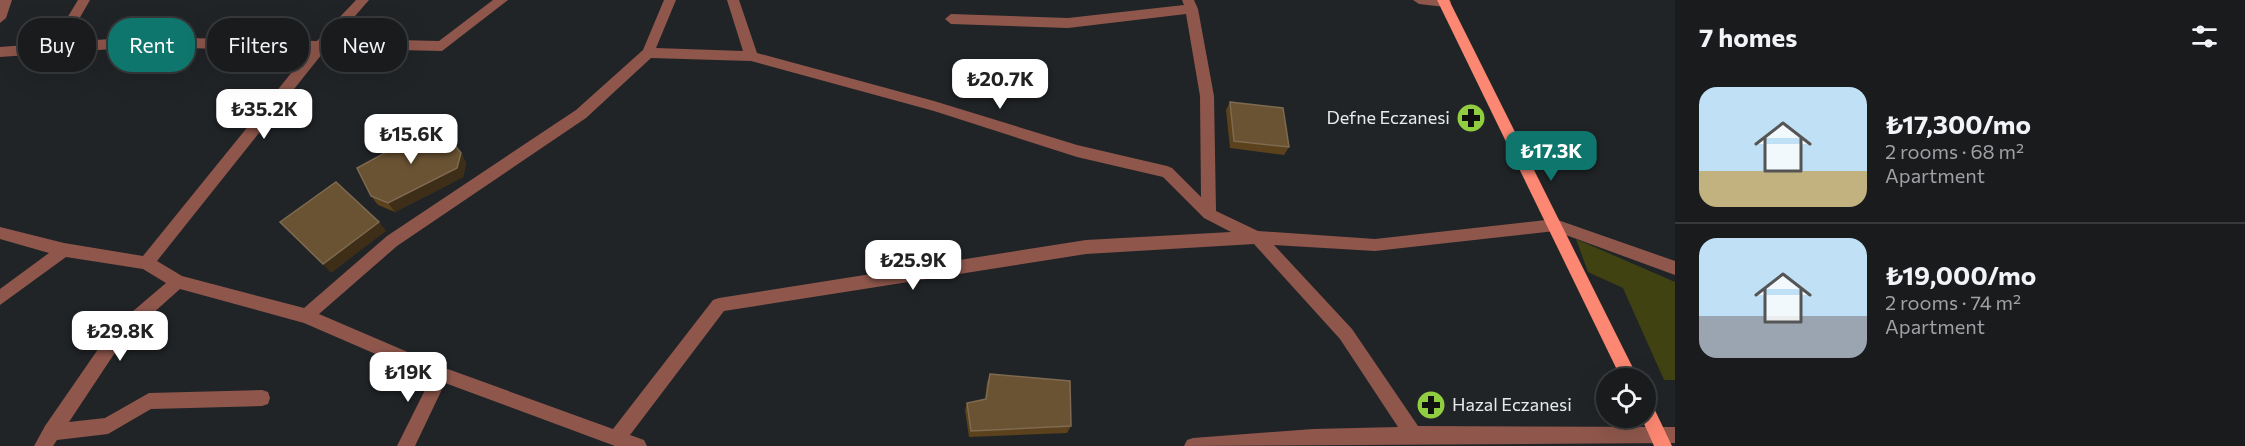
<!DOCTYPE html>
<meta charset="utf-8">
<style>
:root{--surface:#191b1d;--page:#222426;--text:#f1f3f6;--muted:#9fa1a4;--line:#37393b;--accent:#0f766e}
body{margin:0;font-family:Commissioner,sans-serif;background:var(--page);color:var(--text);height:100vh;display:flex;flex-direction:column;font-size:22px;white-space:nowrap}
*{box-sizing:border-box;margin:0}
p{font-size:20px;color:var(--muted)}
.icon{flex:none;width:33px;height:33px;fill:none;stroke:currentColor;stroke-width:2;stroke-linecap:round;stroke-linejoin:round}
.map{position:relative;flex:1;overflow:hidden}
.details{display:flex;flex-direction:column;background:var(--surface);width:570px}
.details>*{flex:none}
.guide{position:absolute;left:18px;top:18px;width:570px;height:54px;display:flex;gap:12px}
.fabs{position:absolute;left:1596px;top:368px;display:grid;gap:12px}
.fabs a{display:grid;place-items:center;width:60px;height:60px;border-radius:50%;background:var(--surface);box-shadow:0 6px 24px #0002,0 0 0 2px var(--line);font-size:30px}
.price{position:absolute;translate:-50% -51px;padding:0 14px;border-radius:12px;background:#fff;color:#222;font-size:20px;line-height:39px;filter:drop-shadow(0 2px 3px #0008)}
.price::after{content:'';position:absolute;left:50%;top:36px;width:18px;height:14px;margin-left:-9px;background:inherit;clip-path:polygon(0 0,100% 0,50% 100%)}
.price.current{background:var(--accent);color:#fff}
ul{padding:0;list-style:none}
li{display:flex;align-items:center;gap:18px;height:150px;padding:0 24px}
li+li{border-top:2px solid var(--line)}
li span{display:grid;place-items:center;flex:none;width:168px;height:120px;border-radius:18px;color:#555}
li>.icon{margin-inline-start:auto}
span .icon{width:72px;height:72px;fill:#fffc;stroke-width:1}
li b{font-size:26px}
h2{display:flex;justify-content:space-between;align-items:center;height:72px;padding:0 24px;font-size:26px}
.chip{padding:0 21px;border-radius:24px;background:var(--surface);box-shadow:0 6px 24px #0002,0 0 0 2px var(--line);font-size:21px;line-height:54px}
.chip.current{background:var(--accent);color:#fff}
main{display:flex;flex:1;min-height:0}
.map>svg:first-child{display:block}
.green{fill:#404211}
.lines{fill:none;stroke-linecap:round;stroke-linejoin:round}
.minor{fill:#8f574c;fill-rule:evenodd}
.major{fill:#fc8772;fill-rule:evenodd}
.wall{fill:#5c411d}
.shaded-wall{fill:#3e2e17}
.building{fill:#6a5333;stroke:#7e6a50;stroke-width:1.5}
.labels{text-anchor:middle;stroke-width:4.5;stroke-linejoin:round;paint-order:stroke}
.poi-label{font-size:18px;fill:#e7e9eb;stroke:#212427;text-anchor:end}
</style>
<main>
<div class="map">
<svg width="1675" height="446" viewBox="0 0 1675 446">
<rect width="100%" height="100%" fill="#212427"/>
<polygon class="green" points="1576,239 1675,282 1675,380 1664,380 1623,288 1588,272"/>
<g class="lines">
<g class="minor">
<polygon points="0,0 12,0 6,18 0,23"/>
<path d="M78,0H90L66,42L140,37L317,41L356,0H369L342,31L398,40L439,41L493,0H508L442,51L398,50L334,39L157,261L182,276L304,308L387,236L576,110L643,50L664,0H676L656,48L743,51L727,0H739L757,53L934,101L1077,145L1167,166L1172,168L1201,197L1200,96L1186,14L1068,28L951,24L945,19L951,14L1068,18L1184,5L1182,0H1194L1198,9L1214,96L1216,211L1258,231L1375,239L1555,219L1675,261V275L1555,231L1375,251L1274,245L1352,329L1418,426L1675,427V443L1184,446L1187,440L1193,438L1313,429L1398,427L1340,339L1254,244L1086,254L724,311L630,435L644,440L647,446H615L445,383L415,446H397L431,378L304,323L180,289L124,339L69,422L105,418L149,393L262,390L268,392L270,398L268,404L262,406L151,409L108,434L57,440L53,446H34L45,426L112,329L166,283L143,269L66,257L0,305V289L49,253L0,239V227L64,243L143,256L309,51L140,47L0,57V47L52,43ZM651,58L751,61L934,111L1077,157L1163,177L1204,218L1231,232L1086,240L719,298L713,300L613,429L445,368L319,314L397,246L586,118Z"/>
<polygon points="1413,0 1450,0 1451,3 1445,7 1419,4"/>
</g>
<g class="major">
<polygon points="1437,0 1449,0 1638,378 1621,378"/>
<polygon points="1646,402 1652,404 1672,446 1654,446 1641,417 1646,417"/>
</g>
</g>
<g class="wall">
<polygon points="1230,102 1289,147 1284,155 1230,148 1226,110"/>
<polygon points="461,153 466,163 463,177 395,212 378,205 371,196"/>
<polygon points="990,374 1071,426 1067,433 969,437 965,410 967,403 985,400 987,382"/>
</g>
<g class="shaded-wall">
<polygon points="461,153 466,163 463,177 395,212 388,203"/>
<polygon points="379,222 386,231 331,273 323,264"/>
</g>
<g class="building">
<polygon points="1230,102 1283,108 1289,147 1234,141"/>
<polygon points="438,124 461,153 457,168 388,203 371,196 357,168"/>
<polygon points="336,182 379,222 323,264 280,222"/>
<polygon points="990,374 1070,381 1071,426 971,431 967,403 986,399"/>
</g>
<defs>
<g id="pharmacy-disc" transform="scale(1.5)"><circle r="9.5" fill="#91cd40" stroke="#212427"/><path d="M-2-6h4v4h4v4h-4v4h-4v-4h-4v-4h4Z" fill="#111"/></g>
</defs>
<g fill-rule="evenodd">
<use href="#pharmacy-disc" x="1471" y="118"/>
<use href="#pharmacy-disc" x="1431" y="405"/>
</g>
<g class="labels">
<g class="poi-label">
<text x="1450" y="124">Defne Eczanesi</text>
<text x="1452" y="411" text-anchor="start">Hazal Eczanesi</text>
</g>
</g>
</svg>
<div class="fabs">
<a><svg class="icon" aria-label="locate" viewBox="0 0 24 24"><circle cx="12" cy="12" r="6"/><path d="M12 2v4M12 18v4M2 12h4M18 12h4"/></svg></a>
</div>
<b class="price" style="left:1000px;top:110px">₺20.7K</b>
<b class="price" style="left:264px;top:140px">₺35.2K</b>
<b class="price" style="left:411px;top:165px">₺15.6K</b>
<b class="price current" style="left:1551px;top:182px">₺17.3K</b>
<b class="price" style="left:913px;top:291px">₺25.9K</b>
<b class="price" style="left:120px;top:362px">₺29.8K</b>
<b class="price" style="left:408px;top:403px">₺19K</b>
<div class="guide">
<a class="chip">Buy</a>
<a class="chip current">Rent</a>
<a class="chip">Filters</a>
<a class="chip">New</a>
</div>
</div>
<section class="details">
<h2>7 homes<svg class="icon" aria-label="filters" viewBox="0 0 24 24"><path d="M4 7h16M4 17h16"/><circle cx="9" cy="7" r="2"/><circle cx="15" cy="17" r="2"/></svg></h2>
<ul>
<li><span style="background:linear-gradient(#bfe0f5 70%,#c2b280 0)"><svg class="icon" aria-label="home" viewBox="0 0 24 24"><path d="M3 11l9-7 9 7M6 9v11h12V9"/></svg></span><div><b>₺17,300/mo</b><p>2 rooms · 68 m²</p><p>Apartment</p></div></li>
<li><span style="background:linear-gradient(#bfe0f5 65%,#9aa5b1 0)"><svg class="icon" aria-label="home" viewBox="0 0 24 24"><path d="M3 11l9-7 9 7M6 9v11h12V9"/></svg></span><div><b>₺19,000/mo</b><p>2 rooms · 74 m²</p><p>Apartment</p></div></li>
</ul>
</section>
</main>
